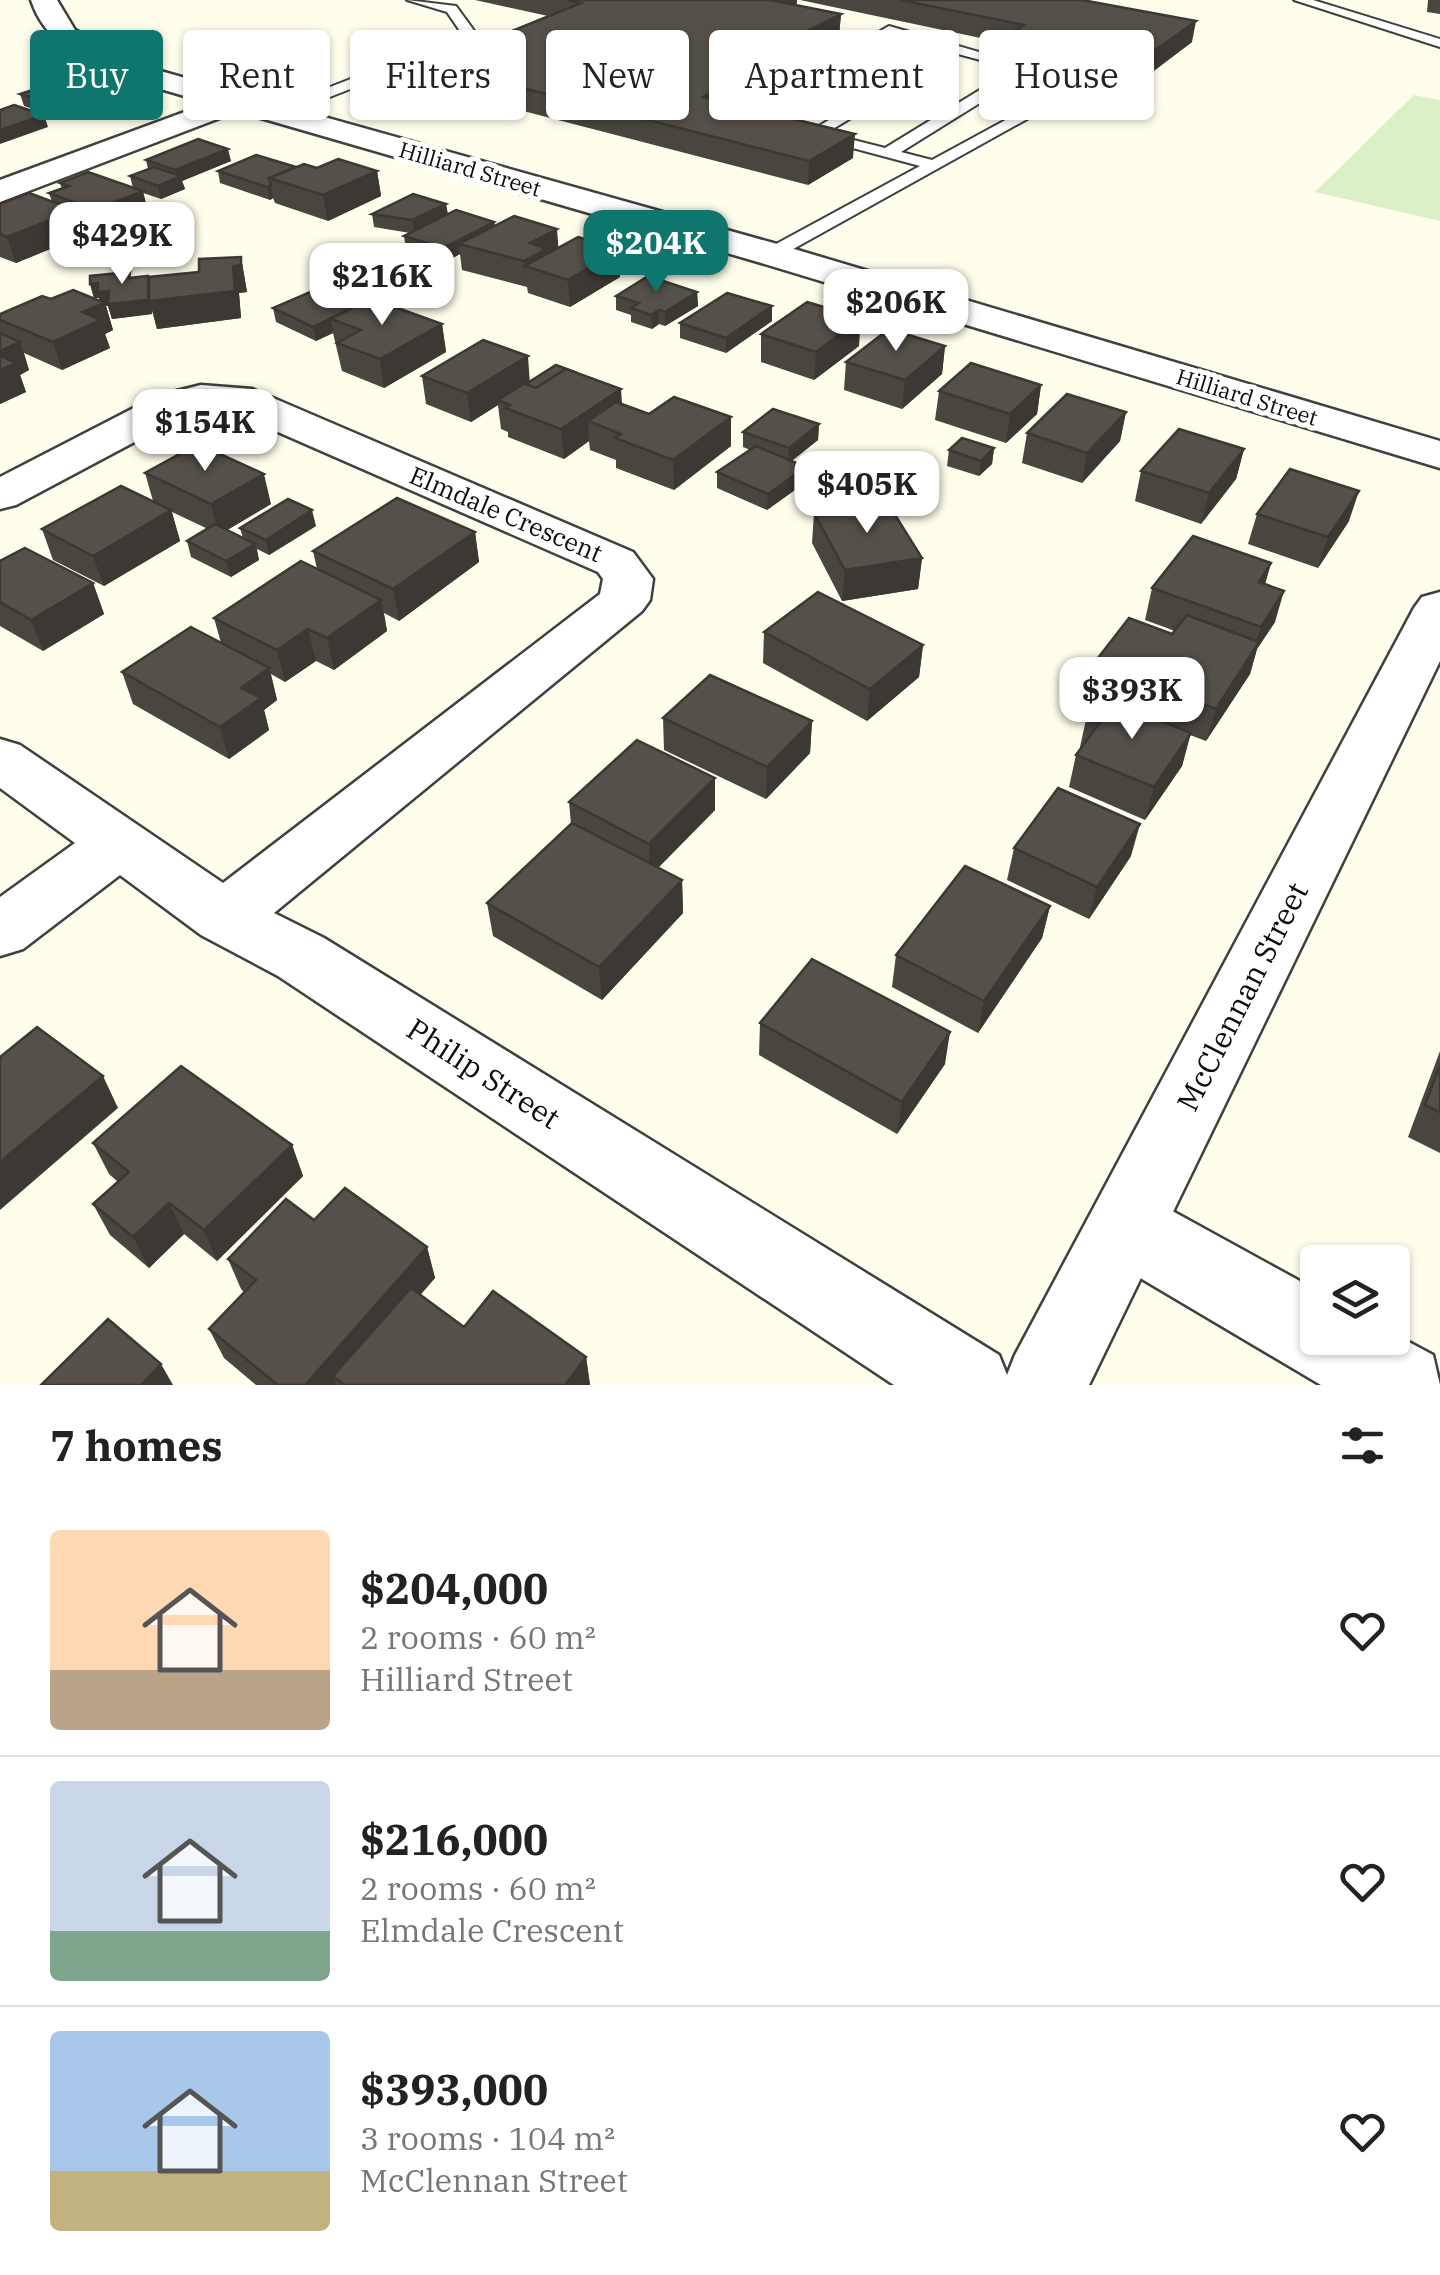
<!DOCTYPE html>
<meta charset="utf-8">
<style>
:root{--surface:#fff;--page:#f2f2f2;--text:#222;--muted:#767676;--line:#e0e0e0;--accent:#0f766e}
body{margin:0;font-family:"IBM Plex Serif",serif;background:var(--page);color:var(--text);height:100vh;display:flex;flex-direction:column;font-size:38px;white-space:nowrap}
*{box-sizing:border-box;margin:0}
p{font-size:32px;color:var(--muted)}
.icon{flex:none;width:55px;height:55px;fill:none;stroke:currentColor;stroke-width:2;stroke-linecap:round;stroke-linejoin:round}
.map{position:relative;height:1385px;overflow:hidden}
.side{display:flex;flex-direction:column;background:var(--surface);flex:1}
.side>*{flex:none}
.top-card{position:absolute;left:30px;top:30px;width:1380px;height:90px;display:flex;gap:20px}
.tools{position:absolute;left:1300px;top:1245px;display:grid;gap:20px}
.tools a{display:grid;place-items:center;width:110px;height:110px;border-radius:10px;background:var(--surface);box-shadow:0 2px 8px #0004;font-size:50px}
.price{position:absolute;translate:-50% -85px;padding:0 22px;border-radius:20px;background:#fff;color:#222;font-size:32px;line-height:65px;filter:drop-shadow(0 2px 5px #0008)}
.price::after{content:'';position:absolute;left:50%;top:60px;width:30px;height:22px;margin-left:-15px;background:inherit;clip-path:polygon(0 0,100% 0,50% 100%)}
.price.on{background:var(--accent);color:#fff}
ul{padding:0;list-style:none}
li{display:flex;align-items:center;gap:30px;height:250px;padding:0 50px}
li+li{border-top:2px solid var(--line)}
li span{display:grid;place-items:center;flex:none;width:280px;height:200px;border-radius:10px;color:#555}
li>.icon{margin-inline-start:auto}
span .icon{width:120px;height:120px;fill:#fffc;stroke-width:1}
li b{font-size:42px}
h2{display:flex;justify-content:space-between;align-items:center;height:120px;padding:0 50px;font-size:42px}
.pill{padding:0 35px;border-radius:10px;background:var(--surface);box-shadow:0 2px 8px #0004;font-size:35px;line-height:90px}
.pill.on{background:var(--accent);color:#fff}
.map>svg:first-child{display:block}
.pitch{fill:#dcf0c8}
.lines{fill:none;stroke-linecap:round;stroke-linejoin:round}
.service-casing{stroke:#404040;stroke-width:4}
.minor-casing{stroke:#404040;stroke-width:5}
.tertiary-casing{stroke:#404040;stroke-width:5}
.service{fill:#fff;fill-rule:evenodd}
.minor{fill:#fff;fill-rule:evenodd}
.tertiary{fill:#fff;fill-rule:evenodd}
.wall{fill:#49453f}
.shaded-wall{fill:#3c3833}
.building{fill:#555049;stroke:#3c3833;stroke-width:2.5}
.labels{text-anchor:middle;stroke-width:10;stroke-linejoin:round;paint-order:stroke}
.far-street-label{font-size:22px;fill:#0d0d0d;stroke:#fff}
.street-label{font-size:25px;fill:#0d0d0d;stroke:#fff}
.near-street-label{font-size:30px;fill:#0d0d0d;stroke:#fff}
</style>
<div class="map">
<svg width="1440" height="1385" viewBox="0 0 1440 1385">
<rect width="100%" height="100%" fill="#fffeec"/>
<polygon class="pitch" points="1414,95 1440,100 1440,221 1315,192"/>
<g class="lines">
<g class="service-casing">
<g id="service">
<polygon points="407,0 456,6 475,32 435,56 281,116 271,116 271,110 425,50 460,31 447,12"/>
<polygon points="1294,0 1313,0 1440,39 1440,47"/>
<path d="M889,26L1090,84L777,258H765V250L920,166L804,135L945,50L891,35L754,116L765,119V125L733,117ZM958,54L1014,69L885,148L826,133ZM1028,73L1070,85L932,160L901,152Z"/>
</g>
</g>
<g class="minor-casing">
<g id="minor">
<polygon points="236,93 246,96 251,102 246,108 0,202 0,180"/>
<polygon points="201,385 252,389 633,552 653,579 650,600 642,611 274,913 324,938 999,1355 1011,1385 894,1385 278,976 201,935 120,875 23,949 0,956 0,897 75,843 0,788 0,739 20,745 223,883 600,594 603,579 598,572 230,411 187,414 16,505 0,509 0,477 157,396"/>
<polygon points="1126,1191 1154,1201 1318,1291 1318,1338 1392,1338 1392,1333 1433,1355 1440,1385 1321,1385 1098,1253 1087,1227 1098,1201"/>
</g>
</g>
<g class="tertiary-casing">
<g id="tertiary">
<path d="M31,0H57L75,30L139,65L784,246L1440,441V468L758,262L119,77C81,58 45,43 31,0Z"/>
<polygon points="1440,592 1440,661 1089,1385 1003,1385 1015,1355 1414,608 1422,597"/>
</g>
</g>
<use href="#service" class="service"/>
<use href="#minor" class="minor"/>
<use href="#tertiary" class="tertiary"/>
</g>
<g class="wall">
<polygon points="475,0 797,0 796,5 841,14 839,36 765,74 764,85 732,104 853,158 808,185 458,94 456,71 481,61 480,44 548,16"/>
<polygon points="800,0 1082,0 1192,42 1139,82 1078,69 1079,65 1013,52 1014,45"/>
<polygon points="1428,0 1440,0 1440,14 1427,12"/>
<polygon points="20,94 98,108 65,119 24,106"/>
<polygon points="146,160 231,161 182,181 185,189 161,199 143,193 149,216 103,236 80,227 82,236 16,263 0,257 0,204 52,202 49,193 62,189 60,183 133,188 130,176 148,169"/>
<polygon points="296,167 377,171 381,196 328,221 275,203 273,198 270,200 220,183 218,171"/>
<polygon points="446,204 448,214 494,222 495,225 559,248 620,277 570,307 528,293 527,287 462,270 460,254 445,262 406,249 404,236 410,233 374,227 372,214"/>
<polygon points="241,257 247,292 239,293 241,318 157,329 152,310 152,314 112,319 108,306 106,306 113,330 105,334 110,348 62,370 24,353 29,370 20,375 26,392 0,404 0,314 51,299 100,301 99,298 94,298 90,284 131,278 149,279 199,272"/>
<polygon points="697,292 698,306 665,326 659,324 652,329 631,322 631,315 616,310 616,296"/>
<polygon points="355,306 442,324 446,352 384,388 342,371 333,333 316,341 276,322 273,308"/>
<polygon points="772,321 726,353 680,338 680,323"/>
<polygon points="761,334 859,346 814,380 761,362"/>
<polygon points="945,346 942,374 902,409 844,390 846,362"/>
<polygon points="422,376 530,382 622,404 731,446 674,490 616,468 616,460 590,450 589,441 564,459 508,437 508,432 501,429 498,405 471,422 426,404"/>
<polygon points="1041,385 1037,414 1006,443 935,420 939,391"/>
<polygon points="1126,412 1120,441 1082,483 1022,463 1027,433"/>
<polygon points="819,424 818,440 792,461 806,482 767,510 717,488 717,472 750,450 743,447 743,432"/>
<polygon points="994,448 992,464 979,476 947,466 949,450"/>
<polygon points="1244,449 1236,479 1201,524 1135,501 1141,471"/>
<polygon points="145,473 271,504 227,530 243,538 240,528 316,526 269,555 257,549 259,560 231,577 191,557 187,541 208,529 172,512 180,541 104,586 53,560 42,529 153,501"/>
<polygon points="908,485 907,501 891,508 922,558 918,589 842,601 812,543 814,513 830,510 820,503 821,487"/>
<polygon points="1257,514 1349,521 1318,568 1248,544"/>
<polygon points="475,532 479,562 399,621 384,613 387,631 334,670 316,661 285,682 271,674 277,700 264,710 269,730 229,759 133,704 122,672 221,643 214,618 317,569 313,551"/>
<polygon points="0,561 93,583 104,614 43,651 0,626"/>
<polygon points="1271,563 1265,584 1275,622 1257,649 1250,674 1206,741 1190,735 1182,766 1145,820 1069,787 1076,755 1082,748 1080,747 1087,715 1100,698 1088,693 1095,662 1172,634 1175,631 1145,620 1152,588"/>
<polygon points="764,632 923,645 919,677 867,721 763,663"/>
<polygon points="663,718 812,721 810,753 766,799 664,750"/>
<polygon points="715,778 715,810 658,868 682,880 683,913 602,1000 493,936 487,903 571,824 569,802"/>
<polygon points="1014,848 1131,856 1089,919 1007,880"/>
<polygon points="1050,906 1042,938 978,1033 892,987 896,955"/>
<polygon points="760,1023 945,1064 897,1134 759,1055"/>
<polygon points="1440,1051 1440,1153 1408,1137"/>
<polygon points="93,1143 292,1145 303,1176 217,1261 184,1234 149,1268 110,1235 93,1204 118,1182 109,1174"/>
<polygon points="314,1220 427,1247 435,1278 420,1295 464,1327 586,1357 590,1385 256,1385 224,1358 209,1329 244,1292 241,1289 228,1259"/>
</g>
<g class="shaded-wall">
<polygon points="777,0 797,0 796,11 774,22"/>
<polygon points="841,14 839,36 765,74 764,85 703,120 703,97 750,60"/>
<polygon points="1196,21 1192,42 1139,82 1143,59"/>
<polygon points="95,96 98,108 65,119 61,107"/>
<polygon points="44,115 48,127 0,144 0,130"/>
<polygon points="855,134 853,158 808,185 809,161"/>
<polygon points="228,149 231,161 182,181 185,189 161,199 158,186 177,178 175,170"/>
<polygon points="377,171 381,196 328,221 323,195"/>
<polygon points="271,185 273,198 270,200 267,187"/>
<polygon points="143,191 149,216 103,236 95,210"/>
<polygon points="446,204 448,217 414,234 412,220"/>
<polygon points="75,210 82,236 16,263 7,237"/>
<polygon points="494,222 496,235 459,244 460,254 445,262 443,248"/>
<polygon points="557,229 559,255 532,270 532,268 525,266 526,287 524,261 530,243"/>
<polygon points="619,250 620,277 570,307 568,280"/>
<polygon points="241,257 247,292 239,293 241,318 157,329 152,310 152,314 112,319 108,306 106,306 113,330 105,334 110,348 62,370 53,342 82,312 101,304 99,298 94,298 90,284 98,283 152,290 233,266"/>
<polygon points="697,292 698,306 665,326 665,312"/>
<polygon points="772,306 772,321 726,353 726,338"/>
<polygon points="659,310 659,324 652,329 651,315"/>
<polygon points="861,318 859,346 814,380 816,352"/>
<polygon points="331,319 333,333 316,341 313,327"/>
<polygon points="442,324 446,352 384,388 380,359"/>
<polygon points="20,342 29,370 20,375 26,392 0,404 0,351"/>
<polygon points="945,346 942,374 902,409 905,380"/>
<polygon points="528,356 530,385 498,400 498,405 471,422 467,393"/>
<polygon points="1041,385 1037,414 1006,443 1010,414"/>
<polygon points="621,389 623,418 588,421 589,441 564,459 561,429"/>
<polygon points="1126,412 1120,441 1082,483 1087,453"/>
<polygon points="731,417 731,446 674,490 673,460"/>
<polygon points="819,424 818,440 788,463 789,448"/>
<polygon points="994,448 992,464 979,476 981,461"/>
<polygon points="1244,449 1236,479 1201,524 1209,493"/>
<polygon points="806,467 806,482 767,510 768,494"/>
<polygon points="264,474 271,504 219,535 211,504"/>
<polygon points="908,485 907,501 850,525 852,509"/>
<polygon points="1359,491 1349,521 1318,568 1328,537"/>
<polygon points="171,510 180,541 104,586 93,556"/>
<polygon points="312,510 316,526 269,555 266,540"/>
<polygon points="475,532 479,562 399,621 393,589"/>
<polygon points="255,544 259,560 231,577 226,561"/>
<polygon points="922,558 918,589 842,601 845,570"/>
<polygon points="1271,563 1262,594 1259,582"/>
<polygon points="93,583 104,614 43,651 31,620"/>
<polygon points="1284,591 1275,622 1257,649 1250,674 1206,741 1216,709 1253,651 1261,627"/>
<polygon points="381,600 387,631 334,670 327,638"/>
<polygon points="308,629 316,661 285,682 277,650"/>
<polygon points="923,645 919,677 867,721 870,689"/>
<polygon points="269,668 277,700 264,710 269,730 229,759 220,727 241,688"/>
<polygon points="812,721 810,753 766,799 767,767"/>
<polygon points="1191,733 1182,766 1145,820 1154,787"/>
<polygon points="715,778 715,810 650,876 649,844"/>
<polygon points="1140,824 1131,856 1089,919 1097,887"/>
<polygon points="682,880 683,913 602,1000 599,967"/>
<polygon points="1050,906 1042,938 978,1033 984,1001"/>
<polygon points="950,1032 945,1064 897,1134 902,1102"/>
<polygon points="103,1076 118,1108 0,1210 0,1162"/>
<polygon points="292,1145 303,1176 217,1261 204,1230"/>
<polygon points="169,1203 184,1234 149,1268 133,1237"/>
<polygon points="427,1247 435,1278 343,1384 333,1376 336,1385 305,1385"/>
<polygon points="586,1357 590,1385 565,1385"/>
<polygon points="161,1364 173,1385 141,1385"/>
</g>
<g class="building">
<polygon points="568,0 777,0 775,1 841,14 750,60 765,63 703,97 855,134 809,161 456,71 506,50 480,44 581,3"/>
<polygon points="901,0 1082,0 1196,21 1143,59 1081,47 1087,44 1016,30 1024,25"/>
<polygon points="54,83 95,96 61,107 20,94"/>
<polygon points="14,105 44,115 0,130 0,110"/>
<polygon points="198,139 228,149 175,170 146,160"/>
<polygon points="256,155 296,167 269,178 271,185 267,187 218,171"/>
<polygon points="338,159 377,171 323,195 269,178 304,164 317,168"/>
<polygon points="154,167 181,176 158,186 130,176"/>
<polygon points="88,172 143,191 95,210 49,193 69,186 60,183"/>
<polygon points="29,193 75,210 7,237 0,234 0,204"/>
<polygon points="413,194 446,204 412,220 372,214"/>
<polygon points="456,210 494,222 443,248 404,236"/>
<polygon points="514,216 557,229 530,243 546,249 524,261 459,244"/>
<polygon points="578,237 619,250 568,280 525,266"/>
<polygon points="241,257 241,265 233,266 235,291 149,301 149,277 199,272 199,259"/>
<polygon points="130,272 129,278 148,276 148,300 108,304 109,291 98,292 98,283 90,284 90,276"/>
<polygon points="648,276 697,292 665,312 659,310 651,315 631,308 639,303 616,296"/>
<polygon points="317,289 355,306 313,327 273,308"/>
<polygon points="73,290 105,303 82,312 101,320 53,342 0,320 0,314 42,296 51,299"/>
<polygon points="727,293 772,306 726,338 680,323"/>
<polygon points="370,298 442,324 380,359 337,343 361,330 331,319"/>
<polygon points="807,302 861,318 816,352 761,334"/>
<polygon points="889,329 945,346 905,380 846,362"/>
<polygon points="0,333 20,342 0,351"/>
<polygon points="483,340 528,356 467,393 422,376"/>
<polygon points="0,356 16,363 0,370"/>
<polygon points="971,363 1041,385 1010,414 939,391"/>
<polygon points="556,365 577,373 566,369 536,388 526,384"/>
<polygon points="566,369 621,389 561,429 505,408 510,405 498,400 524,384 536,388"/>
<polygon points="1067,394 1126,412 1087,453 1027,433"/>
<polygon points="674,397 731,417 673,460 615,438 621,434 588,421 616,402 649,414"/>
<polygon points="773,409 819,424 789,448 743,432"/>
<polygon points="1179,429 1244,449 1209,493 1141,471"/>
<polygon points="962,438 994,448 981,461 949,450"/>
<polygon points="198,444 264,474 211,504 145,473"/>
<polygon points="756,446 806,467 768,494 717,472"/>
<polygon points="877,464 908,485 860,506 849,507 821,487"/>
<polygon points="1290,469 1359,491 1328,537 1257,514"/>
<polygon points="121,486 171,510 93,556 42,529"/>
<polygon points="397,498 475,532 393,589 313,551"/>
<polygon points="288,499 312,510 266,540 240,528"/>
<polygon points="887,502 922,558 845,570 814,513"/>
<polygon points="215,524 255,544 226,561 187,541"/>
<polygon points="1193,536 1271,563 1259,582 1284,591 1261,627 1152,588"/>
<polygon points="25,548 93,583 31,620 0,602 0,561"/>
<polygon points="301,561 381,600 327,638 308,629 277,650 214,618"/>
<polygon points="818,592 923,645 870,689 764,632"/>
<polygon points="1187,615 1259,642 1216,709 1095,662 1129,618 1172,634"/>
<polygon points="191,627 269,668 241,688 261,698 220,727 122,672"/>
<polygon points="710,675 812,721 767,767 663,718"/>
<polygon points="1101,697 1191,733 1154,787 1076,755 1101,721 1087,715"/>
<polygon points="637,740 715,778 649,844 569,802"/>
<polygon points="1058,788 1140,824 1097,887 1014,848"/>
<polygon points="572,823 682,880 599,967 487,903"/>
<polygon points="965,866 1050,906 984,1001 896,955"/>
<polygon points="812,959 950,1032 902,1102 760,1023"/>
<polygon points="37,1027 103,1076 0,1162 0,1057"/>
<polygon points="1440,1065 1440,1112 1425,1105"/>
<polygon points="181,1066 292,1145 204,1230 169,1203 133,1237 93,1204 129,1172 93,1143"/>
<polygon points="345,1188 427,1247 305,1385 278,1385 209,1329 256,1280 228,1259 286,1199 314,1220"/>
<polygon points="411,1288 464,1327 493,1291 586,1357 565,1385 344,1385 333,1376"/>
<polygon points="108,1319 161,1364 141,1385 41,1385"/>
</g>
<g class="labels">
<g class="far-street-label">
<text transform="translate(470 169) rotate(16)" y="8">Hilliard Street</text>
<text transform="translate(1247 397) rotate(17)" y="8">Hilliard Street</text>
</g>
<g class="street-label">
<text transform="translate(506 514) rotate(23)" y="9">Elmdale Crescent</text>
</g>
<g class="near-street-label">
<text transform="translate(1243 997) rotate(-63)" y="10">McClennan Street</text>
<text transform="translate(483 1074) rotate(33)" y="10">Philip Street</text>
</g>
</g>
</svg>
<div class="tools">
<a><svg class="icon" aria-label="layers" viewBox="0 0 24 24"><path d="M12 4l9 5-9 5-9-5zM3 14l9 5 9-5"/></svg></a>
</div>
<b class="price" style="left:122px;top:287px">$429K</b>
<b class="price on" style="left:656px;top:295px">$204K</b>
<b class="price" style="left:382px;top:328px">$216K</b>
<b class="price" style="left:896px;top:354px">$206K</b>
<b class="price" style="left:205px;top:474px">$154K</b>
<b class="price" style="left:867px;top:536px">$405K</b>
<b class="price" style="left:1132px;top:742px">$393K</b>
<div class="top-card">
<a class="pill on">Buy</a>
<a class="pill">Rent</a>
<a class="pill">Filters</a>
<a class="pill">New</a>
<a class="pill">Apartment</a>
<a class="pill">House</a>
</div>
</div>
<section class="side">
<h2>7 homes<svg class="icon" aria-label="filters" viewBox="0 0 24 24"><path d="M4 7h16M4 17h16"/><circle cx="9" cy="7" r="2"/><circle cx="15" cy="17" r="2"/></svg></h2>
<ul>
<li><span style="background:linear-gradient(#ffd9b3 70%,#b9a48a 0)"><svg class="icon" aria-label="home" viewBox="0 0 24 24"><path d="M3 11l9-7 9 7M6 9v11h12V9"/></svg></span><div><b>$204,000</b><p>2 rooms · 60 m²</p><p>Hilliard Street</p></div><svg class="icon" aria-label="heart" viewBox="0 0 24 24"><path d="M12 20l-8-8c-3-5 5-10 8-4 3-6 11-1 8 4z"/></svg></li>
<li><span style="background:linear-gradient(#c9d6e8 75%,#7fa58c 0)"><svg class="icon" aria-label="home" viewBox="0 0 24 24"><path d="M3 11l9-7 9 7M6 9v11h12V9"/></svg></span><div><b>$216,000</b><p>2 rooms · 60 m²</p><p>Elmdale Crescent</p></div><svg class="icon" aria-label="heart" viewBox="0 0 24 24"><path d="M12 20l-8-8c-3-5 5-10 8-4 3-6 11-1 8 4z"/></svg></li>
<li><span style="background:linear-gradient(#a9c7e8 70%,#c2b280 0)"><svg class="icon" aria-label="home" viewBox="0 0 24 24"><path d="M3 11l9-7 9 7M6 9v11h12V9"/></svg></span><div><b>$393,000</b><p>3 rooms · 104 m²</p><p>McClennan Street</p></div><svg class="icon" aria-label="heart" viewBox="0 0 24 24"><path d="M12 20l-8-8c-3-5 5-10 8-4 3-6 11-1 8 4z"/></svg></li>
</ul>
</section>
